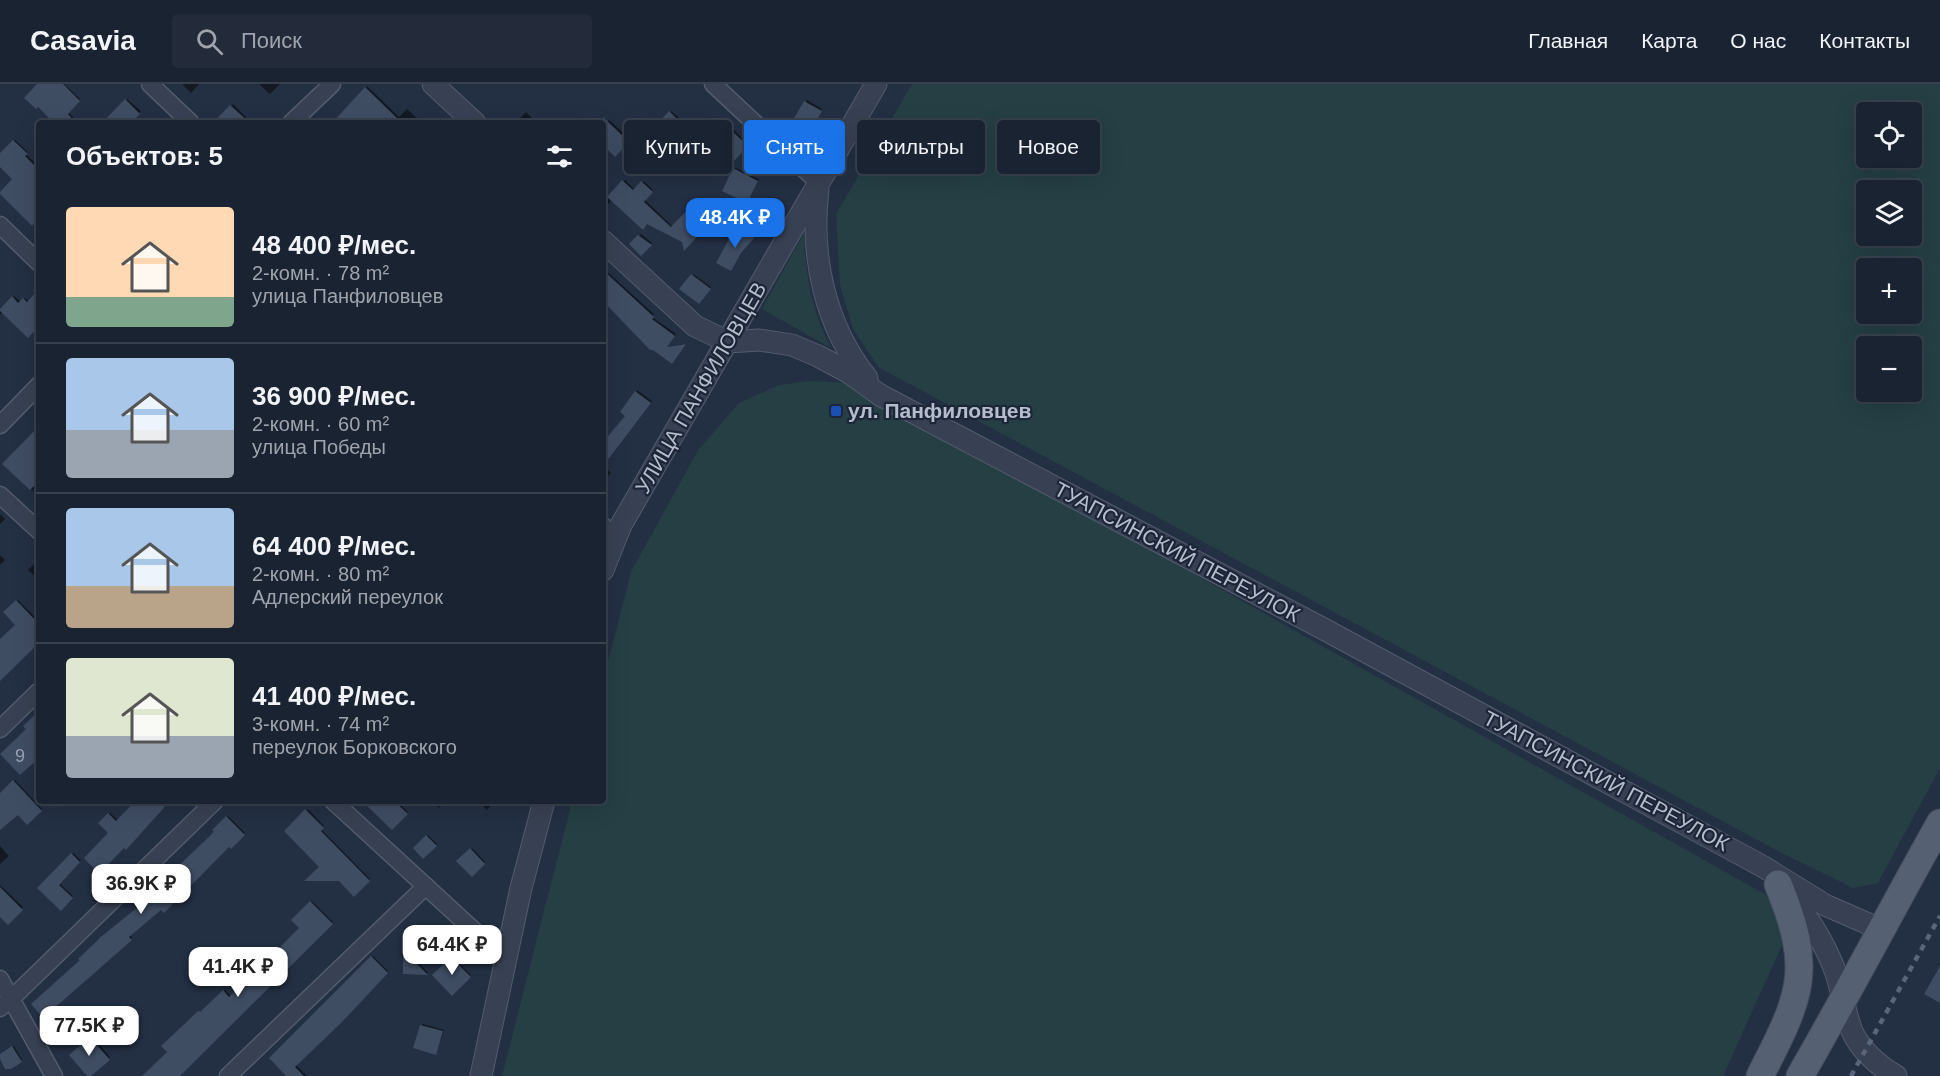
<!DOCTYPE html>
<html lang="ru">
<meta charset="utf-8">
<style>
:root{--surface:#1a2332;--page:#232b3a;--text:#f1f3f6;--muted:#9fa4ac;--line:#38404d;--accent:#1a73e8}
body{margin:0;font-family:Arial,sans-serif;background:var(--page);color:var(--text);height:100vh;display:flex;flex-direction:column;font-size:22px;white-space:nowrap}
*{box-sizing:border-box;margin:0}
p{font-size:20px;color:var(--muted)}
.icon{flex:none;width:33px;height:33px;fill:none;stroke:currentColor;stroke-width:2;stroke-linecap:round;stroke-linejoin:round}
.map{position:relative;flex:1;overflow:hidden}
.side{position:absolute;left:36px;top:36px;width:570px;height:684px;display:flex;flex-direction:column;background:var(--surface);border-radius:6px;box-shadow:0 6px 24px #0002,0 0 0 2px var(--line)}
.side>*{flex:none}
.banner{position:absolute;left:624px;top:36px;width:570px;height:54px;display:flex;gap:12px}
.controls{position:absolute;left:1856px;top:18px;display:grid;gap:12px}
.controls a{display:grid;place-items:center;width:66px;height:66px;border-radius:6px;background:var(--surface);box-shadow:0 6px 24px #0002,0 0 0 2px var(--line);font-size:30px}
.price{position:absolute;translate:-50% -51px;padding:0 14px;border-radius:12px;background:#fff;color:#222;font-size:20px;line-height:39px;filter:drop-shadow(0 2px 3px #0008)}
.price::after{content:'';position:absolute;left:50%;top:36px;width:18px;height:14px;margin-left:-9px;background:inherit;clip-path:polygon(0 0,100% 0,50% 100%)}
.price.on{background:var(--accent);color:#fff}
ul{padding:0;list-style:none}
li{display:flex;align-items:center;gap:18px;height:150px;padding:0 30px}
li+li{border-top:2px solid var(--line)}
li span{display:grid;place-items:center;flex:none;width:168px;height:120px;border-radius:6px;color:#555}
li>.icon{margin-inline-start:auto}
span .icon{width:72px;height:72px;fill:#fffc;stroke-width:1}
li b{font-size:26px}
h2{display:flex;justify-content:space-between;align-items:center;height:72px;padding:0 30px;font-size:26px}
.pill{padding:0 21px;border-radius:6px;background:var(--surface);box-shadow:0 6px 24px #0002,0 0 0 2px var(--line);font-size:21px;line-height:54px}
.pill.on{background:var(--accent);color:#fff}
header{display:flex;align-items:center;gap:36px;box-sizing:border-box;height:84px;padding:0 30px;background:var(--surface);border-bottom:2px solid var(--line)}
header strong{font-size:28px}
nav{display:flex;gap:33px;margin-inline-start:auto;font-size:21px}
.search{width:420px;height:54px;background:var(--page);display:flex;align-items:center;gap:15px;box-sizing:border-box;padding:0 21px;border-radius:6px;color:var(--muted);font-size:22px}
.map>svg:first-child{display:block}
.green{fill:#253f44;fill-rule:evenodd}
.shadow{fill:#0007}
.building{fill:#3f4d63}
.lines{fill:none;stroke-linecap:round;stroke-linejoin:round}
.minor-casing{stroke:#535c6d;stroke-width:19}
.tertiary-casing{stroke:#535c6d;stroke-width:23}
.primary-casing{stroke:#414a5c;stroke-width:29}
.minor{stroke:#384153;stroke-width:16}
.tertiary{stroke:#384153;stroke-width:21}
.primary{stroke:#566073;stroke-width:27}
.rail{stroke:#59657a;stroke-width:4.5;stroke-dasharray:6 6;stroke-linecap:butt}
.transit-dot{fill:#1a4fb4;stroke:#1c2638;stroke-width:2}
.labels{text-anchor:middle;stroke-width:4.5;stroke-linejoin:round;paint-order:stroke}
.number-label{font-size:18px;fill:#98a1b2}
.street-label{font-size:21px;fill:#b5bdcd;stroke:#1c2638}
.poi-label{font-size:21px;font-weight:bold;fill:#b5bdcd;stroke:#1c2638;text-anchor:start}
</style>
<header>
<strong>Casavia</strong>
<div class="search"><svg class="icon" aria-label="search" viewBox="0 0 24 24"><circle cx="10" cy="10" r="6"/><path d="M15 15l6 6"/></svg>Поиск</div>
<nav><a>Главная</a><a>Карта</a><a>О нас</a><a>Контакты</a></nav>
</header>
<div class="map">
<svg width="1940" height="992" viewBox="0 0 1940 992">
<rect width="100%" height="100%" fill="#232f43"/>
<g class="green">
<path d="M912,0H1940V684L1878,799L1853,804L1778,767L878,283L853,245L840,201L836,130ZM1866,28H1911V74H1866ZM1866,106H1911V152H1866ZM1911,184V230H1866V184ZM1866,262H1911V308H1866Z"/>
<path d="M804,149C805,190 812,227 831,264L762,225Z"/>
<polygon points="809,297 853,299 1797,828 1723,992 502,992 572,717 603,717 603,597 631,488 698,366 739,319 779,301"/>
</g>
<g class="shadow">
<polygon points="39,0 64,0 80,15 68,28 79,39 56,39"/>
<polygon points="182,0 199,0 191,9"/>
<polygon points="259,0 280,0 270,10"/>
<polygon points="367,2 399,33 407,25 422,39 376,39 369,32 368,39 334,39"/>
<polygon points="127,15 141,27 129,39 104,39"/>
<polygon points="807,16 822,25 808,50 791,43"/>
<polygon points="233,20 246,33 239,39 224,39 219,35"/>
<polygon points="671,27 684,38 656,67 644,56"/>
<polygon points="526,28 537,39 515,39"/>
<polygon points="609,36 630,55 615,71 603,59 603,43"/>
<polygon points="700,45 710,54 698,67 688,58"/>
<polygon points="734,46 748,60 734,75 720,62"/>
<polygon points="15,56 28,68 26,70 39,83 39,132 15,95 0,81 0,71"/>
<polygon points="736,84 759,95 748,116 734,85"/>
<polygon points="625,96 635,106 644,97 653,106 644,115 673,143 695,120 712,136 685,164 683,157 612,116 603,126 603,110 608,114"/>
<polygon points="743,142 754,152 742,165 730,156"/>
<polygon points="641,150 652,159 641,170 631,160"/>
<polygon points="603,184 654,230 652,233 676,250 666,263 685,260 672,278 603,215"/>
<polygon points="693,190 711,203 699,218 681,205"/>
<polygon points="14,212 21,218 25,214 29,217 39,215 39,240 3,228 0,231 0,225"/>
<polygon points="637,306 652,317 603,380 603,360 627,332"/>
<polygon points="39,343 39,412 4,380"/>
<polygon points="603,381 611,389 603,397"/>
<polygon points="0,430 5,435 0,440"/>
<polygon points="0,471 5,476 0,481"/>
<polygon points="39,475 39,496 28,486"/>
<polygon points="18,516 39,537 39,557 0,595 0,558 17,541 5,528"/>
<polygon points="15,696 42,725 27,739 18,729 0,744 0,710"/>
<polygon points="137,717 171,717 164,724 163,723 110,749 100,739 110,729 118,736"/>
<polygon points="363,717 389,717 393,721 397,717 408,728 392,744"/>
<polygon points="431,717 445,717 439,724"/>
<polygon points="478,717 495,717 487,726"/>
<polygon points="308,725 324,742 321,745 370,795 354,810 339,796 321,783 286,747"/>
<polygon points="228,732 245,749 130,851 132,853 131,855 43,932 146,818 216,748 214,746"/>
<polygon points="428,751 437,760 423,773 415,764"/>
<polygon points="0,762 9,772 0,780"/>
<polygon points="472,764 485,778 472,791 458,777"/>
<polygon points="73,769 81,776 59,799 73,812 61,824 39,804"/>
<polygon points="0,801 23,823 8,839 0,831"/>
<polygon points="312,817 333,838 177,992 144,992 169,968 164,961 225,906 232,913 261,883 259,882 274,867 276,869 301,844 293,836"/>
<polygon points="405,865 428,889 427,890 404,889"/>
<polygon points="373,872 388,887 296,981 307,992 288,992 271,974"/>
<polygon points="453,873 471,891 452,909 434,891"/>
<polygon points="423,940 444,946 436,969 421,942"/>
<polygon points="93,953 110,973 89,992 71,971"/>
<polygon points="14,962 22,976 21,977 0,972"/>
</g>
<g class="building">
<polygon points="37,0 63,0 80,17 68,30 76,39 54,39 38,23 36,25 24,14"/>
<polygon points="365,3 402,39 373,39 368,34 363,39 332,39"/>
<polygon points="125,15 140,30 131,39 102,39"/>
<polygon points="804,17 822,27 807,53 789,43"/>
<polygon points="230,21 250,39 213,39"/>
<polygon points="669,27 683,41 656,69 642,56"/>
<polygon points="603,33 629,58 615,73 603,61"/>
<polygon points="698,46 709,56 698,69 686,58"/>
<polygon points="732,47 748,62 734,77 717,62"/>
<polygon points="13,56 28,70 25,72 39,86 39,134 32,142 0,110 0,108 12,95 0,83 0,69"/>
<polygon points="733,84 758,97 747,119 722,107"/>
<polygon points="622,96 633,106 641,97 653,108 644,118 671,143 693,120 711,138 684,167 682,158 647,140 643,146 607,113"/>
<polygon points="741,142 754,154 741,169 731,187 716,179 729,155"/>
<polygon points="638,151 652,161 641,172 629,160"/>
<polygon points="603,186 654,233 652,235 675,252 667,263 686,260 672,280 653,266 650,266 603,217"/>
<polygon points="691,190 711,205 699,220 679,205"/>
<polygon points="39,205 39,242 28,254 0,227 0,225 12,212 18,219 23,214 27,218"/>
<polygon points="635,307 651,319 603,382 603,358 625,332 620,328"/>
<polygon points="39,342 39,397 30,406 2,380"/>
<polygon points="16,516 39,540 39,559 0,597 0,555 15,541 3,528"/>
<polygon points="39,627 39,674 20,691 0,670 26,645 23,642"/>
<polygon points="13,696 42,727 27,741 18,731 0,746 0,709"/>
<polygon points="135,717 170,717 126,766 124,764 99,790 84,774 108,749 98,739 108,729 116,737"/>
<polygon points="362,717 394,717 408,730 392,746"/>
<polygon points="305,725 324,744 321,747 370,797 354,813 339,797 304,797 319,783 284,747"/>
<polygon points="226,732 245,751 231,765 229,763 164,829 161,826 129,853 132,856 43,934 31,920 80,876 78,875 102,852 143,819 171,791 170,790 214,748 212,746"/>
<polygon points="426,751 437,762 423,775 413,764"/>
<polygon points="470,764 485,780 472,793 456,777"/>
<polygon points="71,769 80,778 59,801 73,814 61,827 37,804"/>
<polygon points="0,803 23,826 8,841 0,833"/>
<polygon points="310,817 333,840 180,992 142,992 167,968 161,962 178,946 198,927 200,928 223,906 229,913 259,883 257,882 272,867 274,869 299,844 291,836"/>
<polygon points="403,866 428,891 403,890"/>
<polygon points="371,872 388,889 342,938 295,983 304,992 286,992 269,974"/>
<polygon points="451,873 471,893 452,912 432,891"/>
<polygon points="1940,882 1940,919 1924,910"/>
<polygon points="420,941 443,947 436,971 413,964"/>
<polygon points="90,953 110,976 91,992 87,992 69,971"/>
<polygon points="12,962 22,978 11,985 5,985 0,975 0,970"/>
</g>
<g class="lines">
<g class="minor-casing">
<g id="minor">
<polyline points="150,0 191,39"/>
<polyline points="713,0 819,99"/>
<polyline points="291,39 332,0"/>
<polyline points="0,141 39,179"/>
<polyline points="0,341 39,301"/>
<polyline points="0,411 39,447"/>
<polyline points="603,442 615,454"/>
<polyline points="0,645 39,607"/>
<polyline points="333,717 506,876"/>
<polyline points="0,895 54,992"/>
<polyline points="0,924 11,915 215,717"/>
<polyline points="228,992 426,802"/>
</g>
</g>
<g class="tertiary-casing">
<g id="tertiary">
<polyline points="433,0 475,39"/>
<path d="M818,106C810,172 825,242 867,294"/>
<polyline points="603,157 695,242 728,258 759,256 792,261 818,272 848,288 880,311 1320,543 1762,782 1825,821 1880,845"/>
<polyline points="603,486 621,441 876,0"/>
<path d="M1785,807C1808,831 1824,858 1836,889C1842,908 1845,929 1852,947C1860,966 1879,982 1896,992"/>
<polyline points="481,992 521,804 544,717"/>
</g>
</g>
<g class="primary-casing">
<g id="primary">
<path d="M1760,992C1801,912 1814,887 1778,800"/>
<path d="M1800,992C1848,909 1893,823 1940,739"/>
</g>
</g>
<use href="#minor" class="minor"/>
<use href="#tertiary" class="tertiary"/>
<use href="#primary" class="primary"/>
<polyline class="rail" points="1851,992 1940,832"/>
</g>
<rect class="transit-dot" x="830" y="321" width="12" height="12" rx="3"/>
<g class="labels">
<g class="number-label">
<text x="20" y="678">9</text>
</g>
<g class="street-label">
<text transform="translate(701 304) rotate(-60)" y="7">УЛИЦА ПАНФИЛОВЦЕВ</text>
<text transform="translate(1177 468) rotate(28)" y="7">ТУАПСИНСКИЙ ПЕРЕУЛОК</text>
<text transform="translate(1606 697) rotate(28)" y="7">ТУАПСИНСКИЙ ПЕРЕУЛОК</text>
</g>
<g class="poi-label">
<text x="848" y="334">ул. Панфиловцев</text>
</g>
</g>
</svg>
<div class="controls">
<a><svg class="icon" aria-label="locate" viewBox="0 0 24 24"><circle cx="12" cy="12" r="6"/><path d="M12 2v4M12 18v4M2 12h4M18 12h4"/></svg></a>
<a><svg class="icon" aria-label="layers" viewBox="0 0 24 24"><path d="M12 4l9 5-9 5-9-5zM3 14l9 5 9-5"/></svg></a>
<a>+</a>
<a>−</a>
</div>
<b class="price on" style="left:735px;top:165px">48.4K ₽</b>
<b class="price" style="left:141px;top:831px">36.9K ₽</b>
<b class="price" style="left:452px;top:892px">64.4K ₽</b>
<b class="price" style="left:238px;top:914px">41.4K ₽</b>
<b class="price" style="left:89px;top:973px">77.5K ₽</b>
<div class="banner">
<a class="pill">Купить</a>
<a class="pill on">Снять</a>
<a class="pill">Фильтры</a>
<a class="pill">Новое</a>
</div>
<section class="side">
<h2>Объектов: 5<svg class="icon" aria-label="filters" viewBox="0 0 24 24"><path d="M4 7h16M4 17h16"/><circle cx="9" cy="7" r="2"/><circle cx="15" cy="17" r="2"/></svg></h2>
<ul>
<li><span style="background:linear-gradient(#ffd9b3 75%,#7fa58c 0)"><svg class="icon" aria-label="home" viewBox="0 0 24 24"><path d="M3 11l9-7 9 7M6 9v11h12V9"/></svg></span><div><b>48 400 ₽/мес.</b><p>2-комн. · 78 m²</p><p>улица Панфиловцев</p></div></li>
<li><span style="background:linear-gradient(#a9c7e8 60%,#9aa5b1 0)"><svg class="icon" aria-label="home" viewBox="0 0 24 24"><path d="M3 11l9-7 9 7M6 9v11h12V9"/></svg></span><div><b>36 900 ₽/мес.</b><p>2-комн. · 60 m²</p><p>улица Победы</p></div></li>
<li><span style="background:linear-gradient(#a9c7e8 65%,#b9a48a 0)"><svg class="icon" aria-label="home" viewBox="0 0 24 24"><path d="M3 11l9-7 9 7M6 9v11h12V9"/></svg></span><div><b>64 400 ₽/мес.</b><p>2-комн. · 80 m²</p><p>Адлерский переулок</p></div></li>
<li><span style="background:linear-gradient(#dfe7d0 65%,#9aa5b1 0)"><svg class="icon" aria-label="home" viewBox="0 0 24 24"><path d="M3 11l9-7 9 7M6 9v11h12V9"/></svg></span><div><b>41 400 ₽/мес.</b><p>3-комн. · 74 m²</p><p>переулок Борковского</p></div></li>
</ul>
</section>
</div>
